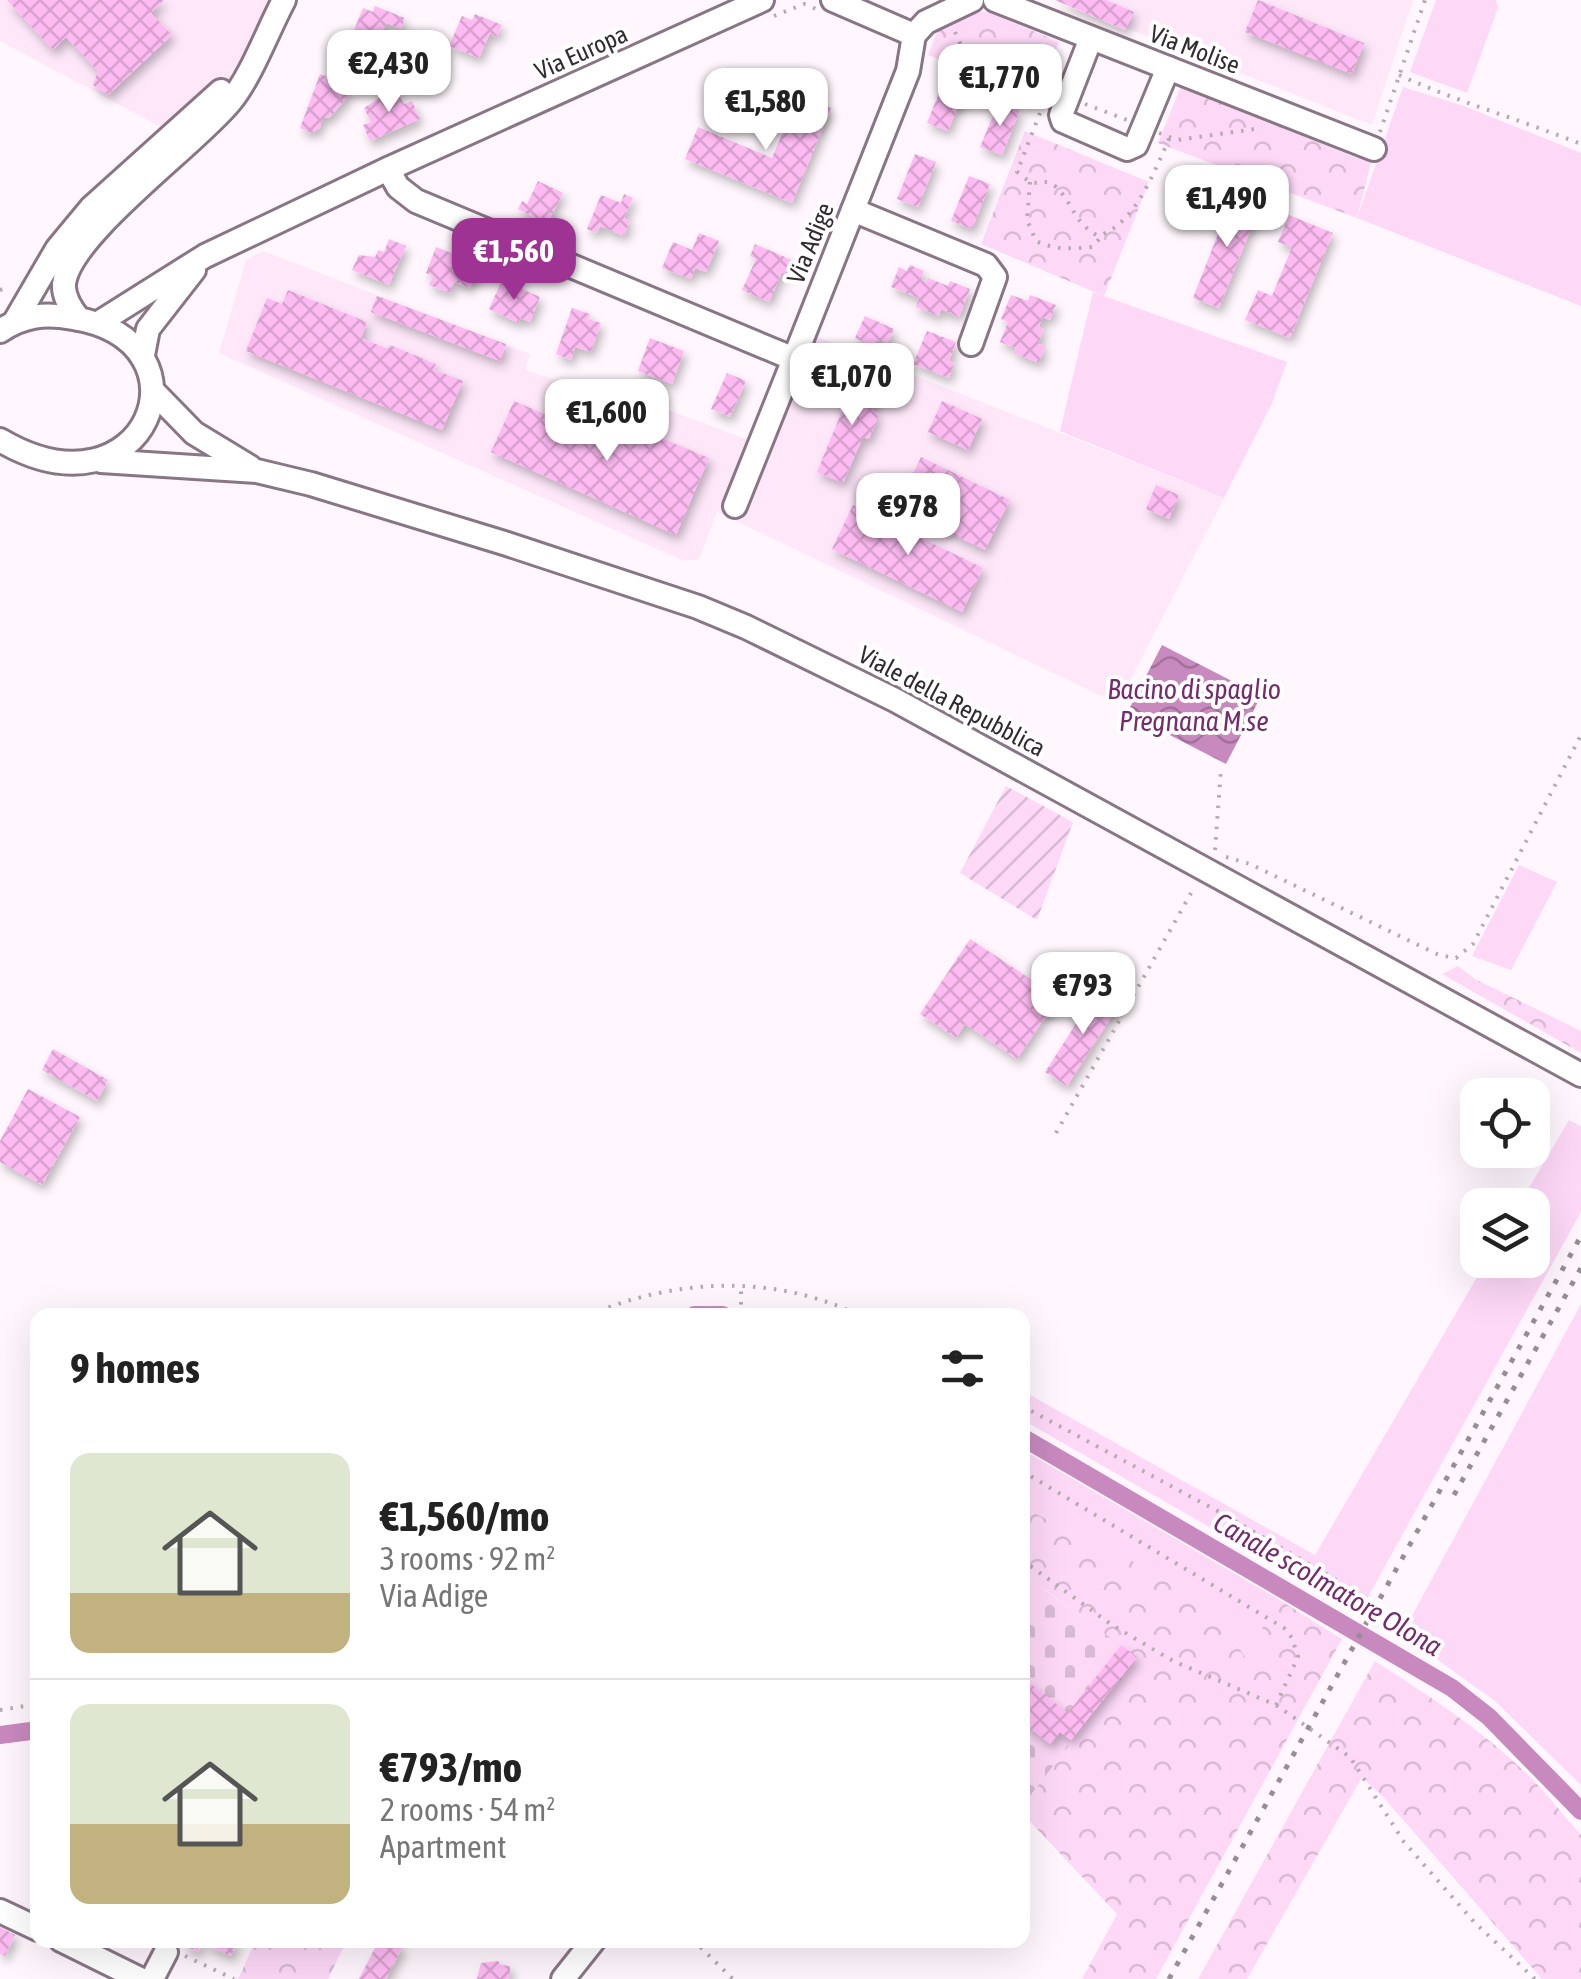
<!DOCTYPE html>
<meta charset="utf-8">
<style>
:root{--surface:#fff;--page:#f6f6f6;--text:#222;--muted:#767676;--line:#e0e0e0;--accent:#9e3394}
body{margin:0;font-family:"Asap Condensed",sans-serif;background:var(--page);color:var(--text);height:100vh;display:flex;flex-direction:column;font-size:38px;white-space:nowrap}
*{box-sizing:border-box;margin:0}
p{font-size:32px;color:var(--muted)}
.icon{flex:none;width:55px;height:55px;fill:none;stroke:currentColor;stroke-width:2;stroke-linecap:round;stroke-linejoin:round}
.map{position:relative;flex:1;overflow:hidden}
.drawer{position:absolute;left:30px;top:1308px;width:1000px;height:640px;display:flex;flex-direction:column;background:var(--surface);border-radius:20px;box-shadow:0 10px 40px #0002}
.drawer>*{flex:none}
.buttons{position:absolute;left:1460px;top:1078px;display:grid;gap:20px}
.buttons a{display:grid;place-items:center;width:90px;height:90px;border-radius:20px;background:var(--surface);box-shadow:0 10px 40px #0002;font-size:50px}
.price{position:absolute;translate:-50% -85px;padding:0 22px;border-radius:20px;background:#fff;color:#222;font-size:32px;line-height:65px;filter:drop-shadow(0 2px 5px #0008)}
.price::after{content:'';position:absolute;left:50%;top:60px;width:30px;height:22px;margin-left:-15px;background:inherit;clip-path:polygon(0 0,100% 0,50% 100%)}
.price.selected{background:var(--accent);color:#fff}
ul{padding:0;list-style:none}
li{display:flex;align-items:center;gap:30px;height:250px;padding:0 40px}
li+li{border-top:2px solid var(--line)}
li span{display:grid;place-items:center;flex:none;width:280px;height:200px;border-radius:20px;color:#555}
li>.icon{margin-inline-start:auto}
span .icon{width:120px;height:120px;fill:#fffc;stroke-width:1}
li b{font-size:42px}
h2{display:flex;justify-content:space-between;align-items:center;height:120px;padding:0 40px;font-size:42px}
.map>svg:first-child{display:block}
.built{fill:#fde7f9}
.grass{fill:#fdd8f7}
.forest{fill:url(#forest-crowns)}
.cemetery{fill:url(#cemetery-stones)}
.garden{fill:url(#garden-furrows)}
.water{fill:url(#water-waves)}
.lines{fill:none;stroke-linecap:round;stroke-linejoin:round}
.canal{stroke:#c889bf;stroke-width:18}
.building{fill:url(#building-cross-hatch);filter:url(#shadow)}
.minor-casing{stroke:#897685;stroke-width:28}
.path{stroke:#b3abb1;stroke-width:4;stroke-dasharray:2.5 8;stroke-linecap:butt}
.minor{stroke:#fff;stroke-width:22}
.rail{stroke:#968e94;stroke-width:5;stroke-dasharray:5 10;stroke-linecap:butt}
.labels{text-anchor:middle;stroke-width:8;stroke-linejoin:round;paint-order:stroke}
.street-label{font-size:25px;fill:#332b31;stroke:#fff}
.water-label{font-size:28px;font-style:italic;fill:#752b6e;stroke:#fff}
</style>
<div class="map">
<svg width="1581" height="1979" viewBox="0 0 1581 1979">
<defs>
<pattern id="forest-crowns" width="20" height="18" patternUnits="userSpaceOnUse" patternTransform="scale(2.5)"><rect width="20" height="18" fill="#fdd8f7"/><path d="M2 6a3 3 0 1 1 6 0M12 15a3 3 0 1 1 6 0" fill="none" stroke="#d9bad4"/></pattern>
<pattern id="cemetery-stones" width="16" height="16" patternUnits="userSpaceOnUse" patternTransform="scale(2.5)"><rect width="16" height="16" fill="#fdd8f7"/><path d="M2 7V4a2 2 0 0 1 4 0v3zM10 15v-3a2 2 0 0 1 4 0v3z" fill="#d9bad4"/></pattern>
<pattern id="garden-furrows" width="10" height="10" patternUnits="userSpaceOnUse" patternTransform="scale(2.5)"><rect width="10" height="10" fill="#fdd8f7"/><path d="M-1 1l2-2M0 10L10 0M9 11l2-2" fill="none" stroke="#d9bad4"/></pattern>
<pattern id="water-waves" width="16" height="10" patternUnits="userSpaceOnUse" patternTransform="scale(2.5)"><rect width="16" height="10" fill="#c889bf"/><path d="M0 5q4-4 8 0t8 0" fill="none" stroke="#a3709c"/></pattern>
<pattern id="building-cross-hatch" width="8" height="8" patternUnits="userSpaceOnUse" patternTransform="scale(2.5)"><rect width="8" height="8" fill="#fdbbf2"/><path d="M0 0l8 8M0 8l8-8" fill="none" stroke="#d9a1d0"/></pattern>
<filter id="shadow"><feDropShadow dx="3.5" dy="6" stdDeviation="5" flood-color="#0004"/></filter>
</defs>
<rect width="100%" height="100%" fill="#fff7fd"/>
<g class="built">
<polygon points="0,0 284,0 229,84 174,134 0,41"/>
<polygon points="1055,0 1413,0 1372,125"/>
<polygon points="263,251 530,354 525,370 603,395 615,390 759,444 805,332 1224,498 1118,704 717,512 699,559 684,561 219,353 246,260"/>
</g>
<g class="grass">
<polygon points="1436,0 1496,0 1498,8 1467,93 1410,72"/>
<polygon points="1403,87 1464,106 1581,153 1581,306 1357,218"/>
<polygon points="1093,292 1287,362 1272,403 1224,498 1060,431"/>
<polygon points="1519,865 1557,882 1511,970 1472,956"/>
<polygon points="1569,1120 1581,1126 1581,1212 1359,1613 1023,1420 1023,1391 1315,1555 1487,1260 1532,1260 1532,1205 1519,1205"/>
<polygon points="1581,1304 1581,1785 1495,1701 1402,1634"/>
<polygon points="1023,1450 1278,1599 1246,1658 1212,1609 1114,1550 1023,1508"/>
</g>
<g class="forest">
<polygon points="980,12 989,12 1059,42 1038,98 928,55 938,30"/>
<polygon points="1181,86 1354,157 1372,159 1357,218 1158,143"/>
<polygon points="1025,131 1149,182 1104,296 981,244"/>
<polygon points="1458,966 1475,979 1581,1031 1581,1053 1442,974"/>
<polygon points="1023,1508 1114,1550 1212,1609 1246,1658 1278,1599 1342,1639 1156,1979 1082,1979 1117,1914 1023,1814 1023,1805 1136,1657 1044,1589 1023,1611"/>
<path d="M1375,1661C1429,1696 1484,1731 1530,1777C1548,1795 1564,1816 1581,1835V1979H1542L1384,1798L1362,1777L1247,1979H1198Z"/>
<polygon points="256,1940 347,1940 328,1979 238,1979"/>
</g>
<polygon class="cemetery" points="1043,1589 1137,1657 1023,1805 1023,1611"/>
<polygon class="garden" points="1006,786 1073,822 1037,920 960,873"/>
<polygon class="water" points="1162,645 1261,696 1226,764 1127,713"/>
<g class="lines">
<g class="canal">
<polyline points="694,1315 723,1315"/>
<polyline points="1022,1437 1452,1688 1489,1717 1581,1811"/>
<polyline points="0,1735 38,1730"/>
</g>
</g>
<g class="building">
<polygon points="7,0 164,0 151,13 172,35 108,95 93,85 98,71 66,37 53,50"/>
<polygon points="1055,0 1106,0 1134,12 1125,30"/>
<polygon points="1258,0 1364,43 1352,74 1245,32"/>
<polygon points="375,6 405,18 401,29 386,23 381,37 388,39 382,53 350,40 363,8 373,12"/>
<polygon points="475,14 502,25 497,37 490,33 479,58 449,46 462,16 472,20"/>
<polygon points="320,74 337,81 349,96 329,118 322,118 320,128 312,133 300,128"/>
<polygon points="945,78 966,87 948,131 927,123"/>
<polygon points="389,91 400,97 404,104 412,101 420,119 370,141 363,125 371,122 364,108"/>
<polygon points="798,95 831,108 792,203 685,159 698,127 772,158"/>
<polygon points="999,102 1020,110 1002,155 980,147"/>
<polygon points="915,154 936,162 918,207 897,199"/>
<polygon points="969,176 990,184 972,229 951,221"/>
<polygon points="538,181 563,193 547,224 518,209 522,201 527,204"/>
<polygon points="1234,193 1261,204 1219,308 1193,298"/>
<polygon points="624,194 633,198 624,218 630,221 624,236 600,226 597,233 587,229 601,195 621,203"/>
<polygon points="1289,215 1333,233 1290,338 1245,320 1258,290 1272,296 1292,247 1278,242"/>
<polygon points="699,233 719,241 706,272 695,268 691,279 662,268 673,242 692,250"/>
<polygon points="389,239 406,246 389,285 352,270 359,255 375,257 378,250 384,252"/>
<polygon points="755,244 794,261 788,275 782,272 769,302 742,290 756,259 750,256"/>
<polygon points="436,247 479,264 470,288 454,282 450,293 429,285 433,276 426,273"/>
<polygon points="910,265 924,271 921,279 926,282 928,278 948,286 950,281 970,289 959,317 941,309 939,316 916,307 919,298 891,287 899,267 907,271"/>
<polygon points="502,280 540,297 530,322 521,318 518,323 489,309"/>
<polygon points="288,290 367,322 361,338 388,349 390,345 436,364 433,369 463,381 442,430 246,351 267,298 282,304"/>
<polygon points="1011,295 1028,301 1030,295 1056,305 1050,320 1042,317 1039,327 1044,329 1038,344 1045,346 1039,363 1014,353 1016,348 1000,342 1008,322 1001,319"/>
<polygon points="377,296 506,344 500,361 371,312"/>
<polygon points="572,308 590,314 588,319 601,323 591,352 575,347 571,360 556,354"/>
<polygon points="865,316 894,329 887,344 879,340 875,347 855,338"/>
<polygon points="927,331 956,342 949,361 954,363 949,378 913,364"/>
<polygon points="650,338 684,351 672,384 638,371"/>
<polygon points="858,372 884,383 872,411 879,414 869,439 863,437 843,483 817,472"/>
<polygon points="727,373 746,381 730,417 711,409"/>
<polygon points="514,401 607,441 616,419 709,458 676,535 491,452"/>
<polygon points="942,401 982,419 968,450 928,432"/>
<polygon points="921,457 1010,500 985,550 897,507"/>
<polygon points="1156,485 1179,495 1169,519 1146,509"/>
<polygon points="853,505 983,568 962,612 832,549"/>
<polygon points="970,939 1032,980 1049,955 1075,973 1017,1059 965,1024 956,1038 920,1014"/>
<polygon points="1099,988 1121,1002 1067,1086 1045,1072"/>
<polygon points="53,1049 108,1080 97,1101 42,1070"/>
<polygon points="28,1089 80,1117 42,1185 0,1162 0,1141"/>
<polygon points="1121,1645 1137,1657 1071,1740 1060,1732 1050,1744 1022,1722 1022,1677 1068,1713"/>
<polygon points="0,1927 15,1935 5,1956 0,1954"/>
<polygon points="185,1940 238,1940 231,1956 202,1943 198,1952 183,1945"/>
<polygon points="379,1940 391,1940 403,1946 386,1979 359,1979"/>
<polygon points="498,1961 501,1965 510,1966 510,1979 477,1979 481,1963"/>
</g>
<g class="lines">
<g class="minor-casing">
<g id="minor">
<polyline points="833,0 914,35"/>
<polyline points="995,0 1374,149"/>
<polyline points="914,35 926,22 972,0"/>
<polyline points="1091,38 1061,115 1063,121 1127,149 1136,145 1168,68"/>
<polyline points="388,169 398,187 416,201 794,359 908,71 914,35"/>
<polyline points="853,210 986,265 995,277 971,344"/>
<path d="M79,319C71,309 63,297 64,284C69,235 195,145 230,102C252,75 267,32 284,0"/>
<polyline points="15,321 57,249 91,208 221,91"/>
<polyline points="100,322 205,256 388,169 762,0"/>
<path d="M0,331C24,315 45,313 73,318C218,341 146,526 0,440"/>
<polyline points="143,355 148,329 194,270"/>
<polyline points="153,391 194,433 250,467"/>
<polyline points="101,461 257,471 311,484 504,543 698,607 746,627 895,700 1581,1075"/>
<polyline points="735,506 794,359"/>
<polyline points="0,1911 38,1929"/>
<polyline points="61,1940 140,1979"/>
<polyline points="152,1979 166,1952"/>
<polyline points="563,1979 594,1940"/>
</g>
</g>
<g class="path">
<polyline points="774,16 804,4 816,9"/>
<polyline points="955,32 966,57 1052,91"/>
<path d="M1399,75C1458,102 1521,120 1581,144"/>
<polyline points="1085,104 1127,120"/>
<path d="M1040,113L1017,172C1018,172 1029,182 1030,182C1041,185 1045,178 1055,186C1075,205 1072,221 1098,236C1136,224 1154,171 1170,137"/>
<polyline points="1380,132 1425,0"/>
<polyline points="1159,133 1177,140 1262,128"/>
<path d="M1030,182L1027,220L1036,241C1054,250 1072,249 1092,247L1103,235"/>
<polyline points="0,290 10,287"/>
<polyline points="1215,850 1221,769"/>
<polyline points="1226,857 1250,864 1439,955 1456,958 1473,944 1581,735"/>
<polyline points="1056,1133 1195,886"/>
<path d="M589,1315C676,1278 773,1274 859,1315"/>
<polyline points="741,1315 741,1286"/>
<polyline points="1022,1406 1223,1514 1338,1581"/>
<polyline points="1022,1471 1284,1628 1292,1638 1298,1657 1276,1705"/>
<polyline points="1022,1560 1112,1625 1173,1661 1276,1705 1350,1757 1404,1842 1475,1923 1535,1979"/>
<polyline points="0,1710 38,1704"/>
<polyline points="693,1940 733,1979"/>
<polyline points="185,1956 234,1979"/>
</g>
<use href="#minor" class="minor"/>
<g class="rail">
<polyline points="1454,1495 1581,1268"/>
<polyline points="1169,1979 1581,1236"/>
</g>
</g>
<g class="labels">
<g class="street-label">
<text transform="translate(1195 49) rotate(21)" y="9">Via Molise</text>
<text transform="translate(581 52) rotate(-24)" y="9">Via Europa</text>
<text transform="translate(810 243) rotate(-68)" y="9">Via Adige</text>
<text transform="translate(952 701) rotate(28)" y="9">Viale della Repubblica</text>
</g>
<g class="water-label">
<text x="1194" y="699">Bacino di spaglio<tspan x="1194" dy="32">Pregnana M.se</tspan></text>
<text transform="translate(1328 1584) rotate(30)" y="10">Canale scolmatore Olona</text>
</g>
</g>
</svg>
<div class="buttons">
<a><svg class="icon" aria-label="locate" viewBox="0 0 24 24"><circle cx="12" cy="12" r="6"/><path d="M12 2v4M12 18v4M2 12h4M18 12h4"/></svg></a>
<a><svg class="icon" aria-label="layers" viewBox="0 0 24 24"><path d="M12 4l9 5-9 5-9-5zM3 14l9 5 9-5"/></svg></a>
</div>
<b class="price" style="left:389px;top:115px">€2,430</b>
<b class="price" style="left:1000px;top:129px">€1,770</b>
<b class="price" style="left:766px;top:153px">€1,580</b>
<b class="price" style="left:1227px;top:250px">€1,490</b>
<b class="price selected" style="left:514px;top:303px">€1,560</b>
<b class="price" style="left:852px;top:428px">€1,070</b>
<b class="price" style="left:607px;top:464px">€1,600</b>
<b class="price" style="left:908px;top:558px">€978</b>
<b class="price" style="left:1083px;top:1037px">€793</b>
<section class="drawer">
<h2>9 homes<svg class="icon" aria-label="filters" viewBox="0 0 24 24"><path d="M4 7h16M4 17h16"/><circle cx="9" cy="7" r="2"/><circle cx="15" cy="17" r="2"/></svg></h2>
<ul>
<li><span style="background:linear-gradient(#dfe7d0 70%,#c2b280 0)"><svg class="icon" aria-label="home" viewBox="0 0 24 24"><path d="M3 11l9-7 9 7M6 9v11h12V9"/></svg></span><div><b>€1,560/mo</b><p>3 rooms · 92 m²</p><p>Via Adige</p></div></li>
<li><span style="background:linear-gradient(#dfe7d0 60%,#c2b280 0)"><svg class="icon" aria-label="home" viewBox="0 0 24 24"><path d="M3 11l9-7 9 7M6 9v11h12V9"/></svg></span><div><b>€793/mo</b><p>2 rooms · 54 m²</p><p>Apartment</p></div></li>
</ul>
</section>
</div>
